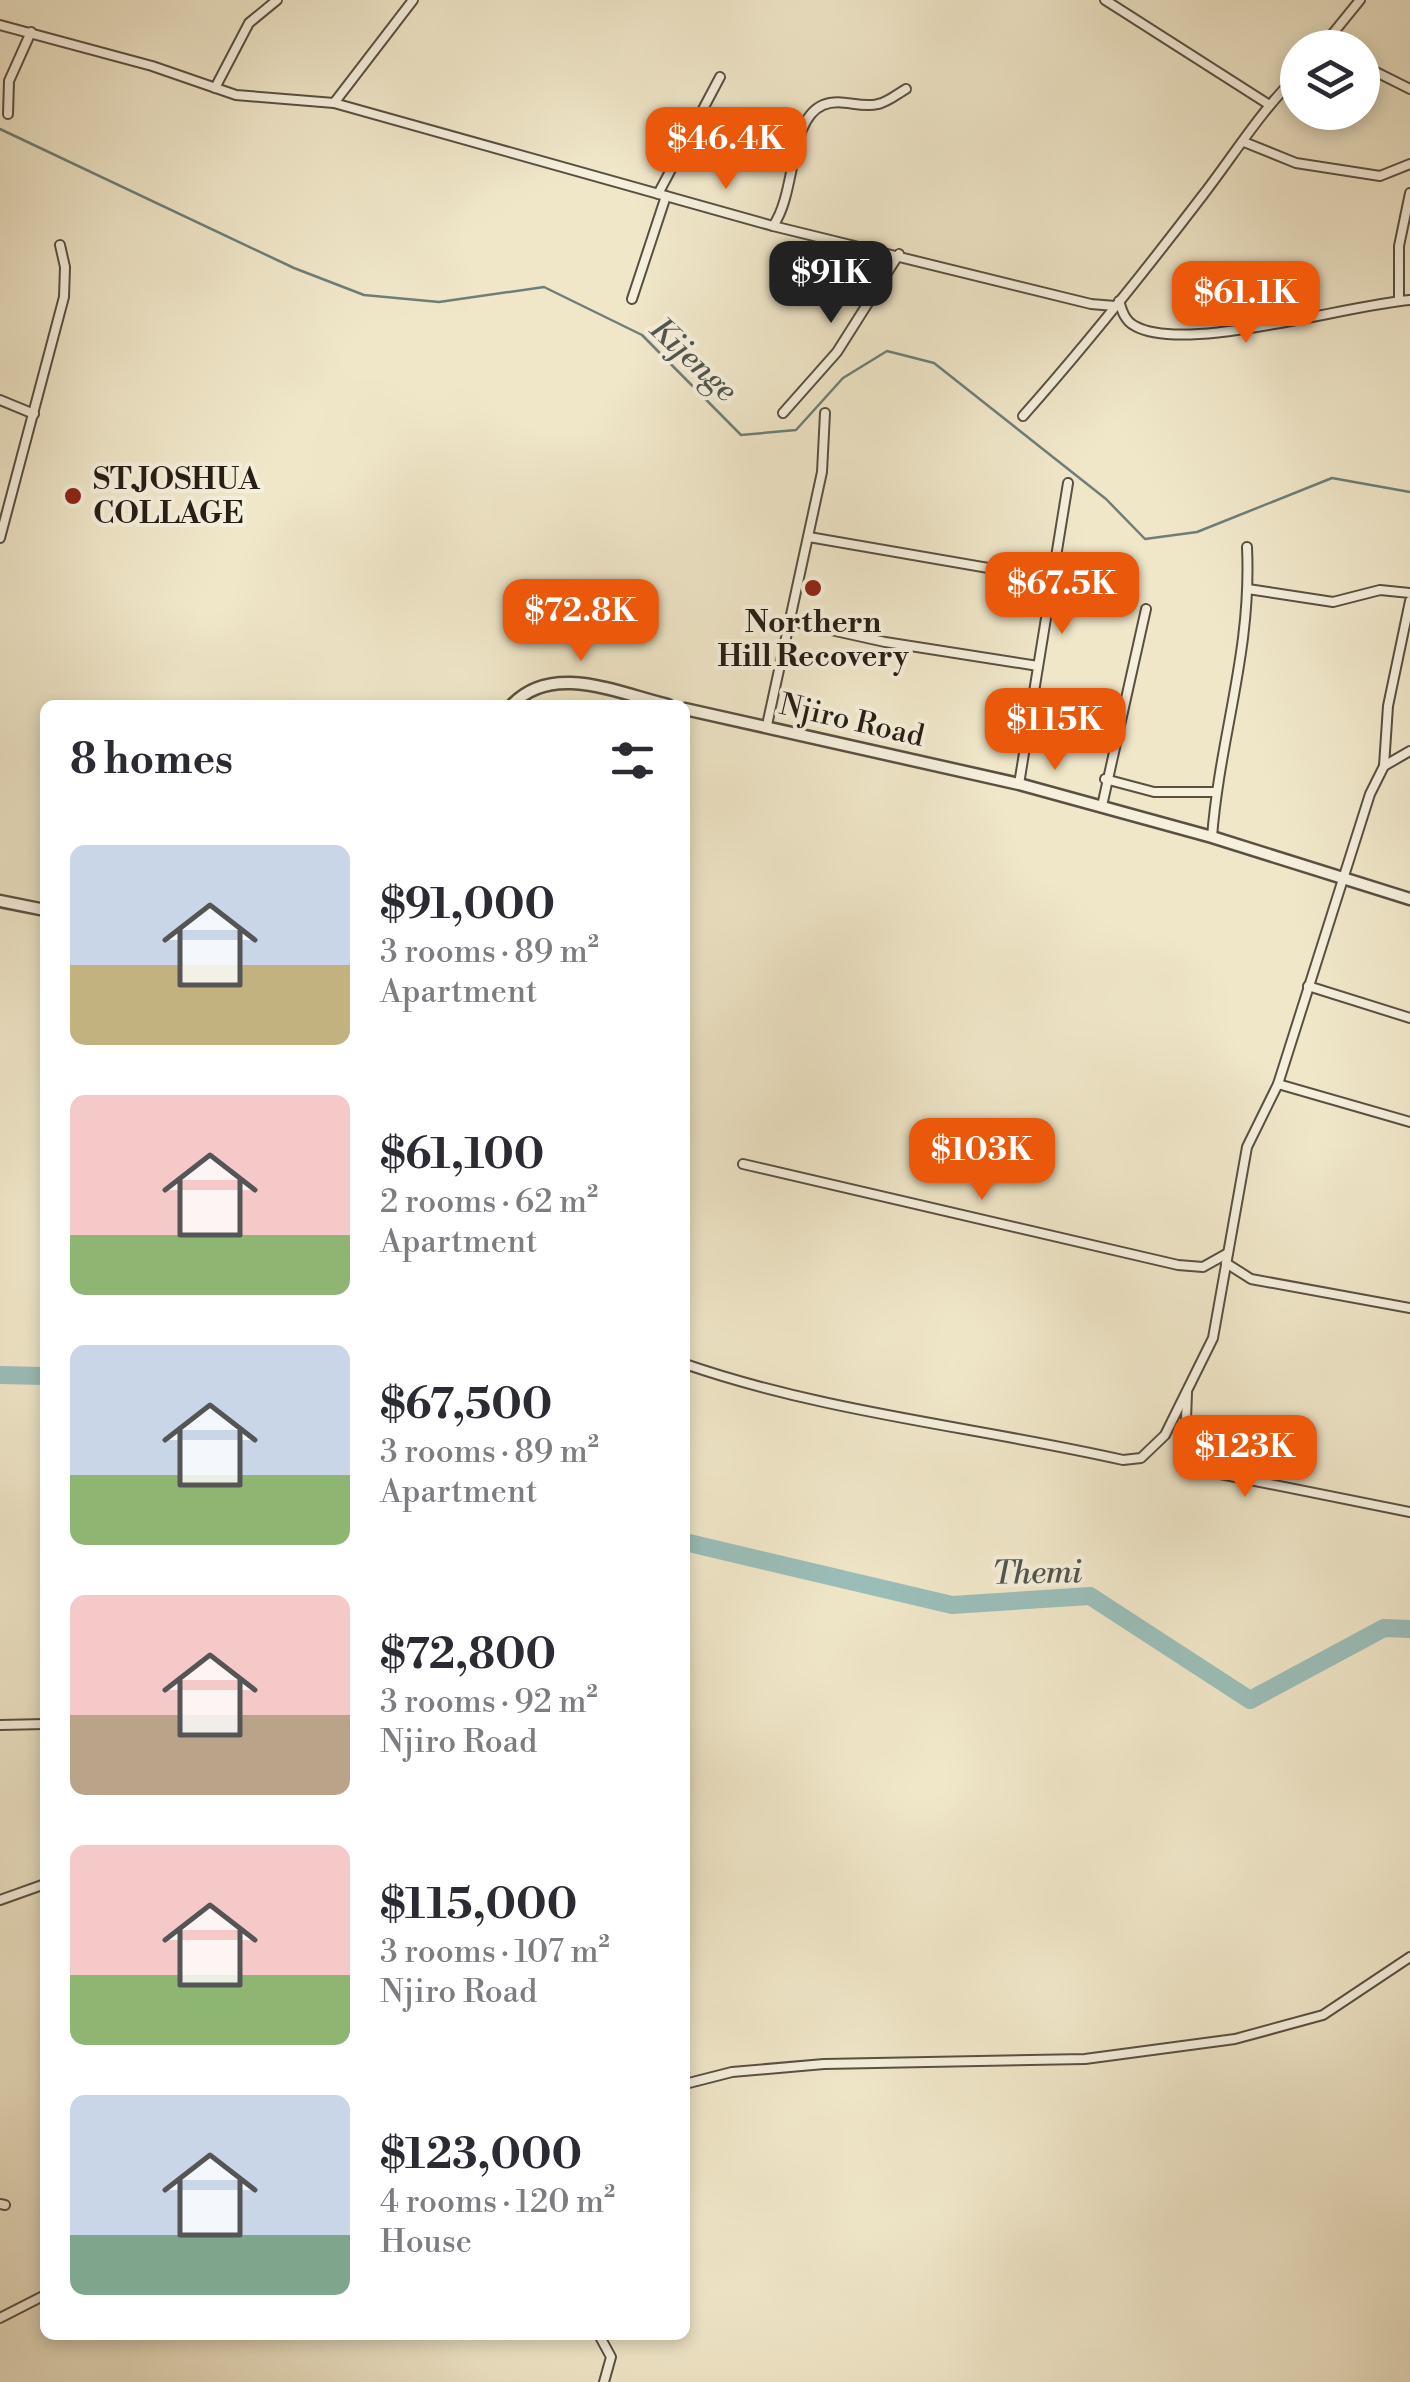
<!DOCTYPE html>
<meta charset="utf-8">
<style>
:root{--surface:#fff;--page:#f7f7f7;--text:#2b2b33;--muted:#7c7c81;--accent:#ea580c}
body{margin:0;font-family:"Libre Bodoni",serif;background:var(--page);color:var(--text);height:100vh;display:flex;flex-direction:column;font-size:38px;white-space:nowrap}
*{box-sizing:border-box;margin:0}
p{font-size:32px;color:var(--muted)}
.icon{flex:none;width:55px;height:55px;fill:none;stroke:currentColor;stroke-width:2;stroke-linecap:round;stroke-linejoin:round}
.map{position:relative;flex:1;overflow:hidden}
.side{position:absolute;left:40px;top:700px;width:650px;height:1640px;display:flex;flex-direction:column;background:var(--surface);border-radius:15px;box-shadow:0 5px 15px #0003}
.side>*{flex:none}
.buttons{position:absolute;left:1280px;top:30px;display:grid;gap:20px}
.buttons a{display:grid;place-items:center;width:100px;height:100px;border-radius:50%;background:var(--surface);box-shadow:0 5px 15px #0003;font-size:50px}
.price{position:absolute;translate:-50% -85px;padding:0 22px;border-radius:20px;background:var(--accent);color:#fff;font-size:32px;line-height:65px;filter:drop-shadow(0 2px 5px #0008)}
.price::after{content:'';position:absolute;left:50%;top:60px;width:30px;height:22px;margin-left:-15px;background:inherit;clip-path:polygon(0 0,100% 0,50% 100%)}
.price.active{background:#222;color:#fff}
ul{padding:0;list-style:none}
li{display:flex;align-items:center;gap:30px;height:250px;padding:0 30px}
li span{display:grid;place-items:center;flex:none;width:280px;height:200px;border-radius:15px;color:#555}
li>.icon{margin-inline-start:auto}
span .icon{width:120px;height:120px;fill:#fffc;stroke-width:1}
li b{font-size:42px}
h2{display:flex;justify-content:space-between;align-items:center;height:120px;padding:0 30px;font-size:42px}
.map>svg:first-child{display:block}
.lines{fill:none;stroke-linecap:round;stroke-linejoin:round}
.stream{stroke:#6d7f78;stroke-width:2.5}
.river{stroke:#9bbfba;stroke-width:18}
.minor-casing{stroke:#5a5042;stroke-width:12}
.tertiary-casing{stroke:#5a5042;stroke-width:15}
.minor{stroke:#f5efdc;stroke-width:8}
.tertiary{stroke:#f5efdc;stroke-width:10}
.poi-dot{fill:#8f2418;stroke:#f5efdc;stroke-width:4}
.labels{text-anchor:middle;stroke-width:8;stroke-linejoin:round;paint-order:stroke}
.poi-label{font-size:30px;font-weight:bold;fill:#281e15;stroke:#f5efdc;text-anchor:start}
.street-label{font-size:30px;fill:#281e15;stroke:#f5efdc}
.water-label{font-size:32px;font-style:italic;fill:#50564f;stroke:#f5efdc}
</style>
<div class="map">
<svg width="1410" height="2382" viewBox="0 0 1410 2382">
<rect width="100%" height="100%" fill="#f0e7c9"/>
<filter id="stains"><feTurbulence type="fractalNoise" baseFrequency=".002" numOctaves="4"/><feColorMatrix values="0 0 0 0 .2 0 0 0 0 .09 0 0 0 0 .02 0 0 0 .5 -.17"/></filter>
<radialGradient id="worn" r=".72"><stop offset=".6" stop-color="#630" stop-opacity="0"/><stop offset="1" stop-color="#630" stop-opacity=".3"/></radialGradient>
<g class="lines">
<polyline class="stream" points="0,129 294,268 364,295 439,302 544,287 642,335 741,435 796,430 843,378 887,351 934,363 1106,499 1145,539 1197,532 1332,478 1410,492"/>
<g class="river">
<polyline points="0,1375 45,1376"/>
<polyline points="685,1542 952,1605 1090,1596 1250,1700 1384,1628 1410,1629"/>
</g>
<g class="minor-casing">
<g id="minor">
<polyline points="1105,0 1268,104"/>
<polyline points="0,25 152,66 236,95 334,103 413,0"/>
<polyline points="1321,48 1360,0"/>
<polyline points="1362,65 1410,89"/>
<polyline points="215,88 249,23 277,0"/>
<polyline points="334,103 773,226 1091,304 1115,306"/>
<polyline points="8,114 9,81 31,32"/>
<polyline points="1244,142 1296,163 1380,176 1410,164"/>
<polyline points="658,194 720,77"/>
<path d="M773,226C797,192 788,120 823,105C842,97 859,109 878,104C888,102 897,94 906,89"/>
<polyline points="632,299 666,196"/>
<path d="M1119,301C1122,311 1125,321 1135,326C1185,354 1346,305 1410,300"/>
<polyline points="1399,301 1399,246 1410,193"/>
<polyline points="0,400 34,414"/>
<polyline points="783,413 837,352 899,254"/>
<path d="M1023,416C1086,345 1145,271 1203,195C1234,155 1261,110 1298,75"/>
<polyline points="809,537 1052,579"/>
<polyline points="0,538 64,297 65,267 60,245"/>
<polyline points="1248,589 1333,602 1380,590 1410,593"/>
<polyline points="790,621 885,642 1038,666"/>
<polyline points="767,725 822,472 825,413"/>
<polyline points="1384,766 1388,706 1410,601"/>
<polyline points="1105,779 1154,792 1215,792"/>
<polyline points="1019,784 1068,483"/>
<polyline points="1102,806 1146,609"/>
<path d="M1212,837C1220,735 1252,652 1247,547"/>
<polyline points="1308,986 1410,1018"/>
<polyline points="1278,1084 1410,1122"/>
<polyline points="743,1164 1178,1265 1203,1267 1228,1253"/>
<polyline points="1226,1263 1251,1279 1410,1308"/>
<path d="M685,1364C827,1413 977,1427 1123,1460L1141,1458L1165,1435L1213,1338L1247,1147L1278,1084L1370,794L1384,766L1410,751"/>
<polyline points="1187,1393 1185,1446 1195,1469 1410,1512"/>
<polyline points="0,1725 45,1724"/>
<polyline points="0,1900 45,1884"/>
<polyline points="685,2084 732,2072 824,2064 1085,2059 1235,2039 1323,2015 1410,1957"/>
<polyline points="0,2204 5,2205"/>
<polyline points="0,2318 45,2295"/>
<polyline points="599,2335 611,2357 604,2382"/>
</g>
</g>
<g class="tertiary-casing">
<g id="tertiary">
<path d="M512,705C552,662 618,693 668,705"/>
<polyline points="685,709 1019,784 1212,837 1410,899"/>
<polyline points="0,901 45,910"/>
</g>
</g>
<use href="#minor" class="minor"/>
<use href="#tertiary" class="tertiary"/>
</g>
<g class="poi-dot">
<circle cx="73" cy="496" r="10"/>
<circle cx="813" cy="588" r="10"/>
</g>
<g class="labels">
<g class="poi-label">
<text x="93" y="489">ST.JOSHUA<tspan x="93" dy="34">COLLAGE</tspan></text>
<text x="813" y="632" text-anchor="middle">Northern<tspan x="813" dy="34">Hill Recovery</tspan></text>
</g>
<g class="street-label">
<text transform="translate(852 720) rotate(13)" y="10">Njiro Road</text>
</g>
<g class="water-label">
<text transform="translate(694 359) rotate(43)" y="11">Kijenge</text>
<text transform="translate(1037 1572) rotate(-1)" y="11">Themi</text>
</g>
</g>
<rect width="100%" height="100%" filter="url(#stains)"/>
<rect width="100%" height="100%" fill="url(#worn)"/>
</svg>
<div class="buttons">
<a><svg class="icon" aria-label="layers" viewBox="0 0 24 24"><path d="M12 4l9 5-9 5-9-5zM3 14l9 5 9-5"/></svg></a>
</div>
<b class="price" style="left:726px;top:192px">$46.4K</b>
<b class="price active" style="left:831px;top:326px">$91K</b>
<b class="price" style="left:1246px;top:346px">$61.1K</b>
<b class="price" style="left:1062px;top:637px">$67.5K</b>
<b class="price" style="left:581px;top:664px">$72.8K</b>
<b class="price" style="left:1055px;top:773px">$115K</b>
<b class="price" style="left:982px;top:1203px">$103K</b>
<b class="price" style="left:1245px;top:1500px">$123K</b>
<section class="side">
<h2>8 homes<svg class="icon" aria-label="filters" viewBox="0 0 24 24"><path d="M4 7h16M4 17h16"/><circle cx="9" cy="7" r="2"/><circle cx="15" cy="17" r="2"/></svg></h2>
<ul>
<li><span style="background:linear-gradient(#c9d6e8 60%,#c2b280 0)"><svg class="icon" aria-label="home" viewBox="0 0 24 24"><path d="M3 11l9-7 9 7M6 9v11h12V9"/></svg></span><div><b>$91,000</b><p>3 rooms · 89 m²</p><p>Apartment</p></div></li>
<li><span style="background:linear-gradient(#f6c9c9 70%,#8fb573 0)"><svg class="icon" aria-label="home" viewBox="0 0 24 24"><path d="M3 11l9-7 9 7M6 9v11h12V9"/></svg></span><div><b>$61,100</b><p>2 rooms · 62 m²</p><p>Apartment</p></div></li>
<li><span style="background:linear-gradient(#c9d6e8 65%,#8fb573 0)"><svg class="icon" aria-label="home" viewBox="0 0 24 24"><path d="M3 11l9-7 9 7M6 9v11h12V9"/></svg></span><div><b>$67,500</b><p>3 rooms · 89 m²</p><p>Apartment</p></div></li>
<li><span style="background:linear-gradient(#f6c9c9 60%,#b9a48a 0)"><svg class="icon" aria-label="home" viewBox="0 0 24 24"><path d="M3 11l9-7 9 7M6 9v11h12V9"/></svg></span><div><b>$72,800</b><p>3 rooms · 92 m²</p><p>Njiro Road</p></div></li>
<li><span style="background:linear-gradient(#f6c9c9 65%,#8fb573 0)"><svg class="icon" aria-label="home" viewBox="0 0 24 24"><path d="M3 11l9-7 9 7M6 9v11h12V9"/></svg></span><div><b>$115,000</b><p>3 rooms · 107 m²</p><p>Njiro Road</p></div></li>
<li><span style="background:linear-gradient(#c9d6e8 70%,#7fa58c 0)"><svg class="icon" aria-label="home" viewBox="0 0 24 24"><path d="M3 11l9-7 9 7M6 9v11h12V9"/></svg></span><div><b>$123,000</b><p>4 rooms · 120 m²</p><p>House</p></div></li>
</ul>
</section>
</div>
